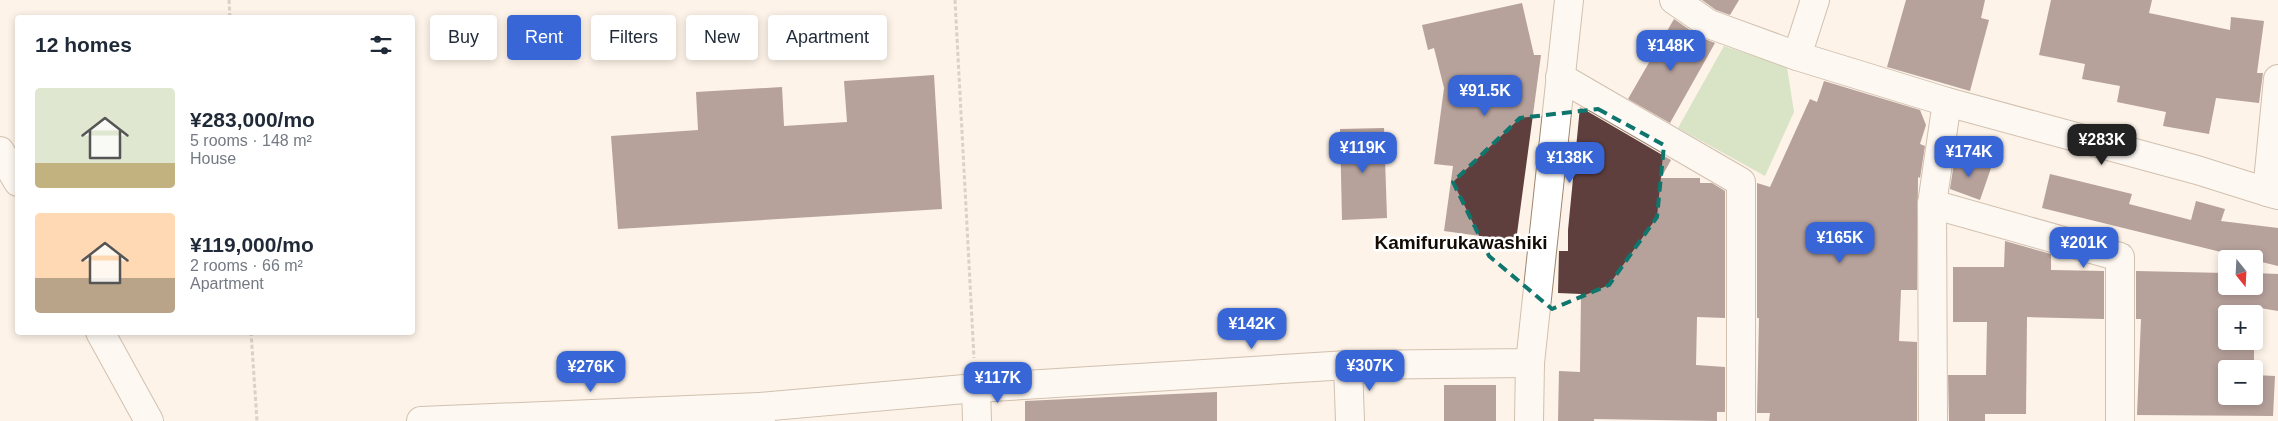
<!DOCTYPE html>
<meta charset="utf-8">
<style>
:root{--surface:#fff;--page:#f2f2f3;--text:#1f2937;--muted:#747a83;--accent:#3866d6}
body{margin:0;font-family:Arial,sans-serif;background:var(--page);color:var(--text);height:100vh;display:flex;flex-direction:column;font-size:19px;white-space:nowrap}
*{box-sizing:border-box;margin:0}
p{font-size:16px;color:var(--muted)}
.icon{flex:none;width:28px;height:28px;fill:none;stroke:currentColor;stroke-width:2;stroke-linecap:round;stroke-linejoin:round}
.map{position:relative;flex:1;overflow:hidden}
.details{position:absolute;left:15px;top:15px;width:400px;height:320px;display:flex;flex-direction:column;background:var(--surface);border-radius:5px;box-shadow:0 2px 8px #0003}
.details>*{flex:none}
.top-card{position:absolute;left:430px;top:15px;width:475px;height:45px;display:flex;gap:10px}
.needle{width:32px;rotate:162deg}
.controls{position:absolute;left:2218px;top:250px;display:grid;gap:10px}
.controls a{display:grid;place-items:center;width:45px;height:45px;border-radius:5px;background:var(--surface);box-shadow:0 2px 8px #0003;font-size:25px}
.price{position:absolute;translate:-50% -42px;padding:0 11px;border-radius:10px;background:var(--accent);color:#fff;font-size:16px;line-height:32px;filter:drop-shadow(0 1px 2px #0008)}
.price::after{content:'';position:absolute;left:50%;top:30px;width:15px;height:11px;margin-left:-8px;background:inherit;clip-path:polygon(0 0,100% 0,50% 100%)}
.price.on{background:#222;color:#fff}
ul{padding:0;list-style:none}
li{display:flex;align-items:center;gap:15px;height:125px;padding:0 20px}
li span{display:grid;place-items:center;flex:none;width:140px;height:100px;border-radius:5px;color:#555}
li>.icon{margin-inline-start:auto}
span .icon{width:60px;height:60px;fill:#fffc;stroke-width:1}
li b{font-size:21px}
h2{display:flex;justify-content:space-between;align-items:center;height:60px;padding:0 20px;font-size:21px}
.tag{padding:0 18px;border-radius:5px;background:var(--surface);box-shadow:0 2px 8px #0003;font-size:18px;line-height:45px}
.tag.on{background:var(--accent);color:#fff}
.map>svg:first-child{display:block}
.green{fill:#add19b}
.building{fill:#5f3f3e;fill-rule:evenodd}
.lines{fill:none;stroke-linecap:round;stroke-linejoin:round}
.minor-casing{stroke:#9c856c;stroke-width:30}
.tertiary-casing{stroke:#9c856c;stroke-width:30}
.secondary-casing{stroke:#9c856c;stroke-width:30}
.path{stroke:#b1a89e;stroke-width:3;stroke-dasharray:4 2.5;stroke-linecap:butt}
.minor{stroke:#fff;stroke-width:28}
.tertiary{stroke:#fff;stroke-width:28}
.secondary{stroke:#fff;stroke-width:28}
.marked{fill:none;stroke:#0f766e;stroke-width:4;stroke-dasharray:10 6;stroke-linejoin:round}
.labels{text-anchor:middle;stroke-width:5;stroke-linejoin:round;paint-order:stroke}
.quarter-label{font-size:19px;font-weight:bold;fill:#140b04;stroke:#fff}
</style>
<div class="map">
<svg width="2278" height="421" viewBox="0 0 2278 421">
<rect width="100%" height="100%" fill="#fdf3e8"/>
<polygon class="green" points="1724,46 1787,67 1794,112 1765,176 1678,128"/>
<g class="building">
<polygon points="1702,0 1739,0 1730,15 1716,10"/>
<polygon points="1906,0 1985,0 1981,18 1989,20 1970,91 1887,67"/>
<polygon points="2051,0 2152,0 2149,13 2230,30 2231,17 2264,21 2257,73 2263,73 2259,103 2216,98 2209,134 2163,126 2166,112 2117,102 2120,86 2082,79 2085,64 2039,55"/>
<polygon points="1522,3 1534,55 1541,55 1516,241 1444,231 1453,166 1434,164 1444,88 1434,48 1428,50 1422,25"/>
<polygon points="1674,19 1700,37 1715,43 1670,123 1628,99"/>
<polygon points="934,75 942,209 618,229 611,136 698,130 696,92 782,87 784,126 847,122 844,81"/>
<polygon points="1824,81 1920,110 1926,125 1920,144 1925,146 1920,178 1918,177 1917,290 1901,290 1899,341 1917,342 1917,421 1769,421 1770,413 1757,413 1759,318 1757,318 1757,183 1770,187 1810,99 1817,102"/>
<polygon points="1580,107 1671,160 1661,178 1700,178 1700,183 1712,183 1725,191 1725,318 1697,317 1696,365 1725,367 1725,412 1717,412 1717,421 1594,419 1594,421 1558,421 1559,371 1580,372 1581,294 1558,293 1559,251 1568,251 1568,230"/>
<polygon points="1384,128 1387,218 1342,220 1340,129"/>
<polygon points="1955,156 1991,168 1980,200 1950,189"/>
<polygon points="2050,174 2132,194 2129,204 2191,220 2196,201 2225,209 2221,221 2278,228 2278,266 2042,208"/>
<polygon points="2005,241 2051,254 2051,270 2104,271 2104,319 2027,317 2026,414 1985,414 1985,421 1949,421 1948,375 1986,375 1987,322 1953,322 1953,267 2004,267"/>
<path d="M2136,271L2226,273V286H2254V273L2278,274V311L2254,307V375L2275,376L2273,416L2137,415L2141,319H2136ZM2226,314H2254V341H2226ZM2226,369H2254V396H2226Z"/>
<rect x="1444" y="385" width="52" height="36"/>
<polygon points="1217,392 1217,421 1025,421 1025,401"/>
</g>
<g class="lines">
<g class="minor-casing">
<g id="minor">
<polyline points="1674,0 1709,24 1797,56 1947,102 2197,170 2267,192 2278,79"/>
<polyline points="1797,56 1815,0"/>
<polyline points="1560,77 1741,182 1741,421"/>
<polyline points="1932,204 2120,257 2120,421"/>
<polyline points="1348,365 1350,421"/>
<polyline points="976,388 977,421"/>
<polyline points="421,421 760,407"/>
<polyline points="1529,421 1530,363"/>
<polyline points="1933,421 1932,204 1947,102"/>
</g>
</g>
<g class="tertiary-casing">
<g id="tertiary">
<polyline points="2267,192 2278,195"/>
<polyline points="761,421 760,407 976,388 1348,365 1530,363 1569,0"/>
</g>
</g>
<g class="secondary-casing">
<g id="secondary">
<polyline points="0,151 18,182"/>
<polyline points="100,332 149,421"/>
</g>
</g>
<g class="path">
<polyline points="229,0 230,18"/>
<polyline points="955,0 974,358"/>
<polyline points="251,332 257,421"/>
</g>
<use href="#minor" class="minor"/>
<use href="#tertiary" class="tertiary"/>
<use href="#secondary" class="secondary"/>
</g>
<path d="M0 0H2278V421H0ZM1598,109L1664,145L1657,217L1609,285L1552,309L1489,256L1453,182L1520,118Z" fill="#fdf3e8" fill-opacity=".55" fill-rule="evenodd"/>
<path class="marked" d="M1598,109L1664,145L1657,217L1609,285L1552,309L1489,256L1453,182L1520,118Z"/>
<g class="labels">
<g class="quarter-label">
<text x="1461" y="249">Kamifurukawashiki</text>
</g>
</g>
</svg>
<div class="controls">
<a><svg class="needle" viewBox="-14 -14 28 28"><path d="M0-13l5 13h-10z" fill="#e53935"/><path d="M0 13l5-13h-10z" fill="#747a83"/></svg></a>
<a>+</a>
<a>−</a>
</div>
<b class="price" style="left:1671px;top:72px">¥148K</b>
<b class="price" style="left:1485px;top:117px">¥91.5K</b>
<b class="price on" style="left:2102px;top:166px">¥283K</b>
<b class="price" style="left:1363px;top:174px">¥119K</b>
<b class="price" style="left:1969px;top:178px">¥174K</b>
<b class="price" style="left:1570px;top:184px">¥138K</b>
<b class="price" style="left:1840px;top:264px">¥165K</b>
<b class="price" style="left:2084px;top:269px">¥201K</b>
<b class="price" style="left:1252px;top:350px">¥142K</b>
<b class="price" style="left:1370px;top:392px">¥307K</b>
<b class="price" style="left:591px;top:393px">¥276K</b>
<b class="price" style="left:998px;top:404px">¥117K</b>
<div class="top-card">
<a class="tag">Buy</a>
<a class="tag on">Rent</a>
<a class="tag">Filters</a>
<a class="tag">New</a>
<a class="tag">Apartment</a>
</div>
<section class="details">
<h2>12 homes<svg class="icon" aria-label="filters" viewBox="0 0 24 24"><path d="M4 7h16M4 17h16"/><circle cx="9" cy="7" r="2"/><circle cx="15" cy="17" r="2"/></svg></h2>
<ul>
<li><span style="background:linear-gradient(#dfe7d0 75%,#c2b280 0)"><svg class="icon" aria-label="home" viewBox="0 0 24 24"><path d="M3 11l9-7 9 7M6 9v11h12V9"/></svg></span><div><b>¥283,000/mo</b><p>5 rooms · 148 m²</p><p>House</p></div></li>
<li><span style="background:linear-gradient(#ffd9b3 65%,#b9a48a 0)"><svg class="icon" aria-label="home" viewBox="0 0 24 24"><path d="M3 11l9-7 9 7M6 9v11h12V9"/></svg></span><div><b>¥119,000/mo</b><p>2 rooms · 66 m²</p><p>Apartment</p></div></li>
</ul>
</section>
</div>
